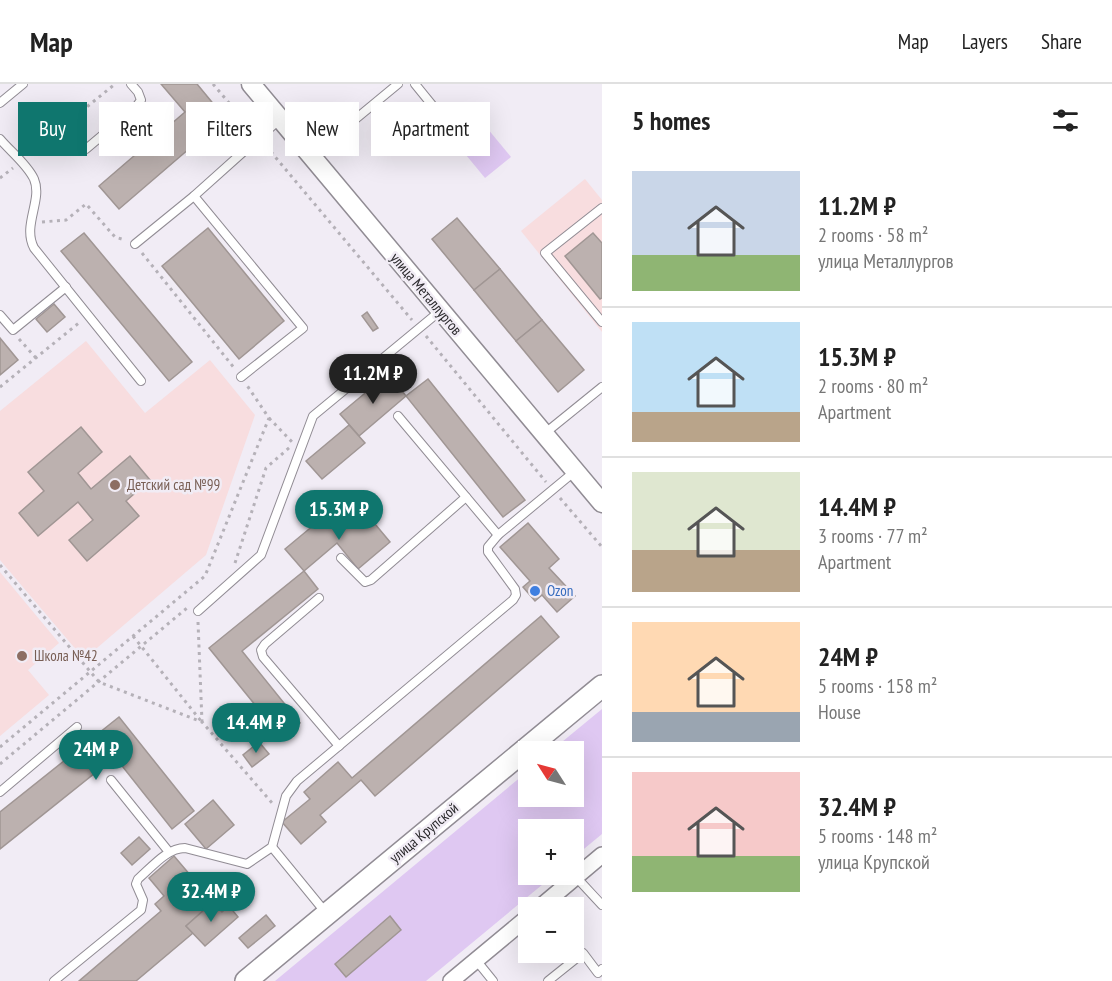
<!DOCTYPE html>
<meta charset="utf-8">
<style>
:root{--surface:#fff;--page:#f6f6f6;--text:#222;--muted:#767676;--line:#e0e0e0;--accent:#0f766e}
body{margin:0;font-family:"PT Sans Narrow",sans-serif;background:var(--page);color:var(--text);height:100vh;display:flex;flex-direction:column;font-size:22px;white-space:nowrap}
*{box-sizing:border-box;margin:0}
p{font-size:20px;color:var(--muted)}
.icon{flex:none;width:33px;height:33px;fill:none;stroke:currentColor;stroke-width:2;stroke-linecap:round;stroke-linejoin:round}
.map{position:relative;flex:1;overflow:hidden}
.panel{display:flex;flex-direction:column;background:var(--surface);width:510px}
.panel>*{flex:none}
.banner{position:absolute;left:18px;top:18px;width:494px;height:54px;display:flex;gap:12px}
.needle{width:39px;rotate:306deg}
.fabs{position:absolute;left:518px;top:657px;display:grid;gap:12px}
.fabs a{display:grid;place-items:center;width:66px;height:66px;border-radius:0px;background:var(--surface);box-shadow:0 6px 24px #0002;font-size:30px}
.price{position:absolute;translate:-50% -51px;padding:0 14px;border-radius:21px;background:var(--accent);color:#fff;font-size:20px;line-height:39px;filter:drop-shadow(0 2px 3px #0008)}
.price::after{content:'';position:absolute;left:50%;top:36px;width:18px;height:14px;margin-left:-9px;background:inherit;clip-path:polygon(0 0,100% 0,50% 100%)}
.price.selected{background:#222;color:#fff}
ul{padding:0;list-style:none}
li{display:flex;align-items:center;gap:18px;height:150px;padding:0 30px}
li+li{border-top:2px solid var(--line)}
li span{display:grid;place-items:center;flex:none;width:168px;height:120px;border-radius:0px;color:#555}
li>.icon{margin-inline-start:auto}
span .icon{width:72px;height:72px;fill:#fffc;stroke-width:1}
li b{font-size:26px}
h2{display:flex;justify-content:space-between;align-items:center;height:72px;padding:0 30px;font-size:26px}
.pill{padding:0 21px;border-radius:0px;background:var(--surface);box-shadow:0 6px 24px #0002;font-size:21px;line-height:54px}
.pill.selected{background:var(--accent);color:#fff}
header{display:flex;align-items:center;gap:36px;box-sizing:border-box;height:84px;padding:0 30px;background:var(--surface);border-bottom:2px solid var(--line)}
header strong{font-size:28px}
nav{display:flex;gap:33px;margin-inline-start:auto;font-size:21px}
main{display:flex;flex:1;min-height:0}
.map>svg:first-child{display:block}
.education{fill:#f8dddf}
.green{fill:#dfc8f2}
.building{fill:#bcb1af;stroke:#a09694;stroke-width:1.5}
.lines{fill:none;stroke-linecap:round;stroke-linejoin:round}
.service-casing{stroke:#918c94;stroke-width:10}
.minor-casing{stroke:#918c94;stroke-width:18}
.tertiary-casing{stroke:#918c94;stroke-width:21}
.secondary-casing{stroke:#918c94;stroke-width:24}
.path{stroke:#b5b1b8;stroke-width:3;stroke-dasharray:3 4.5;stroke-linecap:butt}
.service{stroke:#fff;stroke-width:8}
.minor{stroke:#fff;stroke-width:15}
.tertiary{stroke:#fff;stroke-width:18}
.secondary{stroke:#fff;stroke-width:21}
.education-dot{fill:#8d6e63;stroke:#f1ecf5;stroke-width:2}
.shop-dot{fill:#3f7fe0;stroke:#f1ecf5;stroke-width:2}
.labels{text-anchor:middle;stroke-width:5;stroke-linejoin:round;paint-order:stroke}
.street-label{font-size:15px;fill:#29282b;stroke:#f1ecf5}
.education-label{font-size:15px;fill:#785e54;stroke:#f1ecf5;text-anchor:start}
.shop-label{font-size:15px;fill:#366cbe;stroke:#f1ecf5;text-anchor:start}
</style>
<header>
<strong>Map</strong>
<nav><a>Map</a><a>Layers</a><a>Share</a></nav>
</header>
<main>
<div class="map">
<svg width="602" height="897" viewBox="0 0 602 897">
<rect width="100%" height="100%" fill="#f1ecf5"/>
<g class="education">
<polygon points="585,95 602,116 602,248 521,147"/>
<polygon points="86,257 145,329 210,276 255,331 206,471 84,575 0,476 0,327"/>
<polygon points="0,488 59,559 28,586 49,611 0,652"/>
</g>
<g class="green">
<polygon points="473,27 511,73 485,94 447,48"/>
<polygon points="602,625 602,750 573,774 573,746 528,746 528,790 554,791 426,897 275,897 528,687 528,712 573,712 573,668 551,667"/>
</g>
<g class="building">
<polygon points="161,0 197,0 225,34 119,125 99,102 185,28"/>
<polygon points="457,134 500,185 474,206 432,155"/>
<polygon points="208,144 284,237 239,275 162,182"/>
<polygon points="84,149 192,278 169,297 61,167"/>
<polygon points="593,149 602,159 602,214 600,215 565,172"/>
<polygon points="500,185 542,236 516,257 474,206"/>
<polygon points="54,220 65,233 47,248 36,235"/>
<polygon points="367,228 378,244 373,247 362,232"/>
<polygon points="542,236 584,286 558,308 516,257"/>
<polygon points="0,254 18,276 0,291"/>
<polygon points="388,290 406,312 359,352 340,330"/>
<polygon points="428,295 525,416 503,433 406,312"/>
<polygon points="349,341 365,359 322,395 306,377"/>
<polygon points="81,343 102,368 78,389 91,405 130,372 150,396 126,417 139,432 87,477 69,456 93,436 78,418 38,452 19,429 44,407 28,388"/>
<polygon points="332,426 347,443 365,428 390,458 358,485 337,459 304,487 285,465"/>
<polygon points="528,439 559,475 549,484 575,512 557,528 542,511 535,517 523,503 530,497 500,463"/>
<polygon points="304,487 318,505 242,567 300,639 282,654 209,564"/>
<polygon points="541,532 559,553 375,712 361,696 320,731 326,738 301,760 282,738 310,715 304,708 338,678 352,694"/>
<polygon points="119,633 194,727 172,745 115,673 0,765 0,728"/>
<polygon points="259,658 269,670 252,683 243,671"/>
<polygon points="213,716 234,741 206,765 185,740"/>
<polygon points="139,753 150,765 132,781 121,769"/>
<polygon points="174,772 213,818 186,842 193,849 136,897 79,897 161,827 155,820 164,812 149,794"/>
<polygon points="213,818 222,828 229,822 238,833 205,862 186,842"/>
<polygon points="266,831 275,842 248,864 239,854"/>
<polygon points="390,832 401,846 346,893 335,880"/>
</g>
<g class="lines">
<g class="service-casing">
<g id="service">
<polyline points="415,0 441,32"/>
<polyline points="0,19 23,0"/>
<path d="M0,55C10,67 27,80 34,95C43,116 22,141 34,164L141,297"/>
<polyline points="86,65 136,23 141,16 138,8 131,0"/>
<polyline points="312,71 398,0"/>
<polyline points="194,112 303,244 241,293"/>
<polyline points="602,124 545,169 602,238"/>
<polyline points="135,160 194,112 280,35"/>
<polyline points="0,231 13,246 66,203"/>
<polyline points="398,332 498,451"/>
<polyline points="544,350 602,303"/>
<polyline points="341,474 365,498 371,496 466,413"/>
<polyline points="319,514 265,560 261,566 263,573 339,662"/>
<polyline points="198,527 261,471 313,332 440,227"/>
<polyline points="111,696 169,768"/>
<polyline points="0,708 77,643"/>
<polyline points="272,763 326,829"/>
<polyline points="576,793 602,821"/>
<polyline points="476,876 493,897"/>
<path d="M54,897L141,826L143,816L136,800L138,795C152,783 167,764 185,764L247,780L272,763L286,712L297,697L513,516L516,511L515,505L488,468V463L498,451L574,388"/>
<polyline points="548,897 583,869 598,889 602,885"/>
</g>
</g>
<g class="minor-casing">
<g id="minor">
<polyline points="539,824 602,771"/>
<polyline points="451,897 528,833"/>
</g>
</g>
<g class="tertiary-casing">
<polyline id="tertiary" points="251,0 602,419"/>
</g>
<g class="secondary-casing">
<polyline id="secondary" points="246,897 602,602"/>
</g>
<g class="path">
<polyline points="213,0 252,46"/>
<polyline points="266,62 412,236"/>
<polyline points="29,70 115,0"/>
<polyline points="0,94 13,84"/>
<polyline points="42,138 66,136 86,120 115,153 125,156"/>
<polyline points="142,169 235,285"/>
<polyline points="426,252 546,398"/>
<polyline points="19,255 36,274"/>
<polyline points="0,303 80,238"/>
<polyline points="269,334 293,359"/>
<polyline points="560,414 602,463"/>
<polyline points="235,479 266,384 290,363"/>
<polyline points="0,481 99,598 202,638 273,720"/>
<polyline points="198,538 202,638"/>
<polyline points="133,552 201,637"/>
<polyline points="0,663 205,492 269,334 246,300"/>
<polyline points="0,680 187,524"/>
</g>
<use href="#service" class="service"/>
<use href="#minor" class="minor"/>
<use href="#tertiary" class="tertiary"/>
<use href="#secondary" class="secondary"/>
</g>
<g class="education-dot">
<circle cx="115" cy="401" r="6"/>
<circle cx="22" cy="572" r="6"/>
</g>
<circle class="shop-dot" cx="535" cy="507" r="6"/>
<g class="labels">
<g class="street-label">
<text transform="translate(426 210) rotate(50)" y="5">улица Металлургов</text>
<text transform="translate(424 749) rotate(-40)" y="5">улица Крупской</text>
</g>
<g class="education-label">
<text x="127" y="406">Детский сад №99</text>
<text x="34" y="577">Школа №42</text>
</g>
<g class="shop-label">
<text x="547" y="512">Ozon</text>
</g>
</g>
</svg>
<div class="fabs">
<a><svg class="needle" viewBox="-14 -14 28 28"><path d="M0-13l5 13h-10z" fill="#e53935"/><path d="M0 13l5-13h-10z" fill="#767676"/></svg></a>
<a>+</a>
<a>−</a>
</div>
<b class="price selected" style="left:373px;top:321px">11.2M ₽</b>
<b class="price" style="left:339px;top:457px">15.3M ₽</b>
<b class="price" style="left:256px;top:670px">14.4M ₽</b>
<b class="price" style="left:96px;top:697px">24M ₽</b>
<b class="price" style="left:211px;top:839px">32.4M ₽</b>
<div class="banner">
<a class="pill selected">Buy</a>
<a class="pill">Rent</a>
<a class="pill">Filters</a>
<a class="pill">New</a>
<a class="pill">Apartment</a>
</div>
</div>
<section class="panel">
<h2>5 homes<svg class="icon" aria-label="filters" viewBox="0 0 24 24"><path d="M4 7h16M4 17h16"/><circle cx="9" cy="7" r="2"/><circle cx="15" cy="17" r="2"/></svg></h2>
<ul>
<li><span style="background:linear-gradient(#c9d6e8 70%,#8fb573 0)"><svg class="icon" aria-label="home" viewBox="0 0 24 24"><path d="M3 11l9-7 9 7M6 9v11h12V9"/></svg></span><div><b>11.2M ₽</b><p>2 rooms · 58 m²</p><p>улица Металлургов</p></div></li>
<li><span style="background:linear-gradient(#bfe0f5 75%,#b9a48a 0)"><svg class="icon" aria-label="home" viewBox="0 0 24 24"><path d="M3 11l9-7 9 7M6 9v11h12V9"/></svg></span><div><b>15.3M ₽</b><p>2 rooms · 80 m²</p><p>Apartment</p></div></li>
<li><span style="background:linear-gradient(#dfe7d0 65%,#b9a48a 0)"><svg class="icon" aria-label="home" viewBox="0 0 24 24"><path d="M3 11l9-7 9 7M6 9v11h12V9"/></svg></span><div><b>14.4M ₽</b><p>3 rooms · 77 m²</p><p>Apartment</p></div></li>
<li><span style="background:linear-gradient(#ffd9b3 75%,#9aa5b1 0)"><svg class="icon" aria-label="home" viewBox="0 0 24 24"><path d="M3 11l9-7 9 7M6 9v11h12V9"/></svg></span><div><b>24M ₽</b><p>5 rooms · 158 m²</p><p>House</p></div></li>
<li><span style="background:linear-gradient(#f6c9c9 70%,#8fb573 0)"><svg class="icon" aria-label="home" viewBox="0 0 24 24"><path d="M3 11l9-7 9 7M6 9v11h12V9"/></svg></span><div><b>32.4M ₽</b><p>5 rooms · 148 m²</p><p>улица Крупской</p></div></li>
</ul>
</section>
</main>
